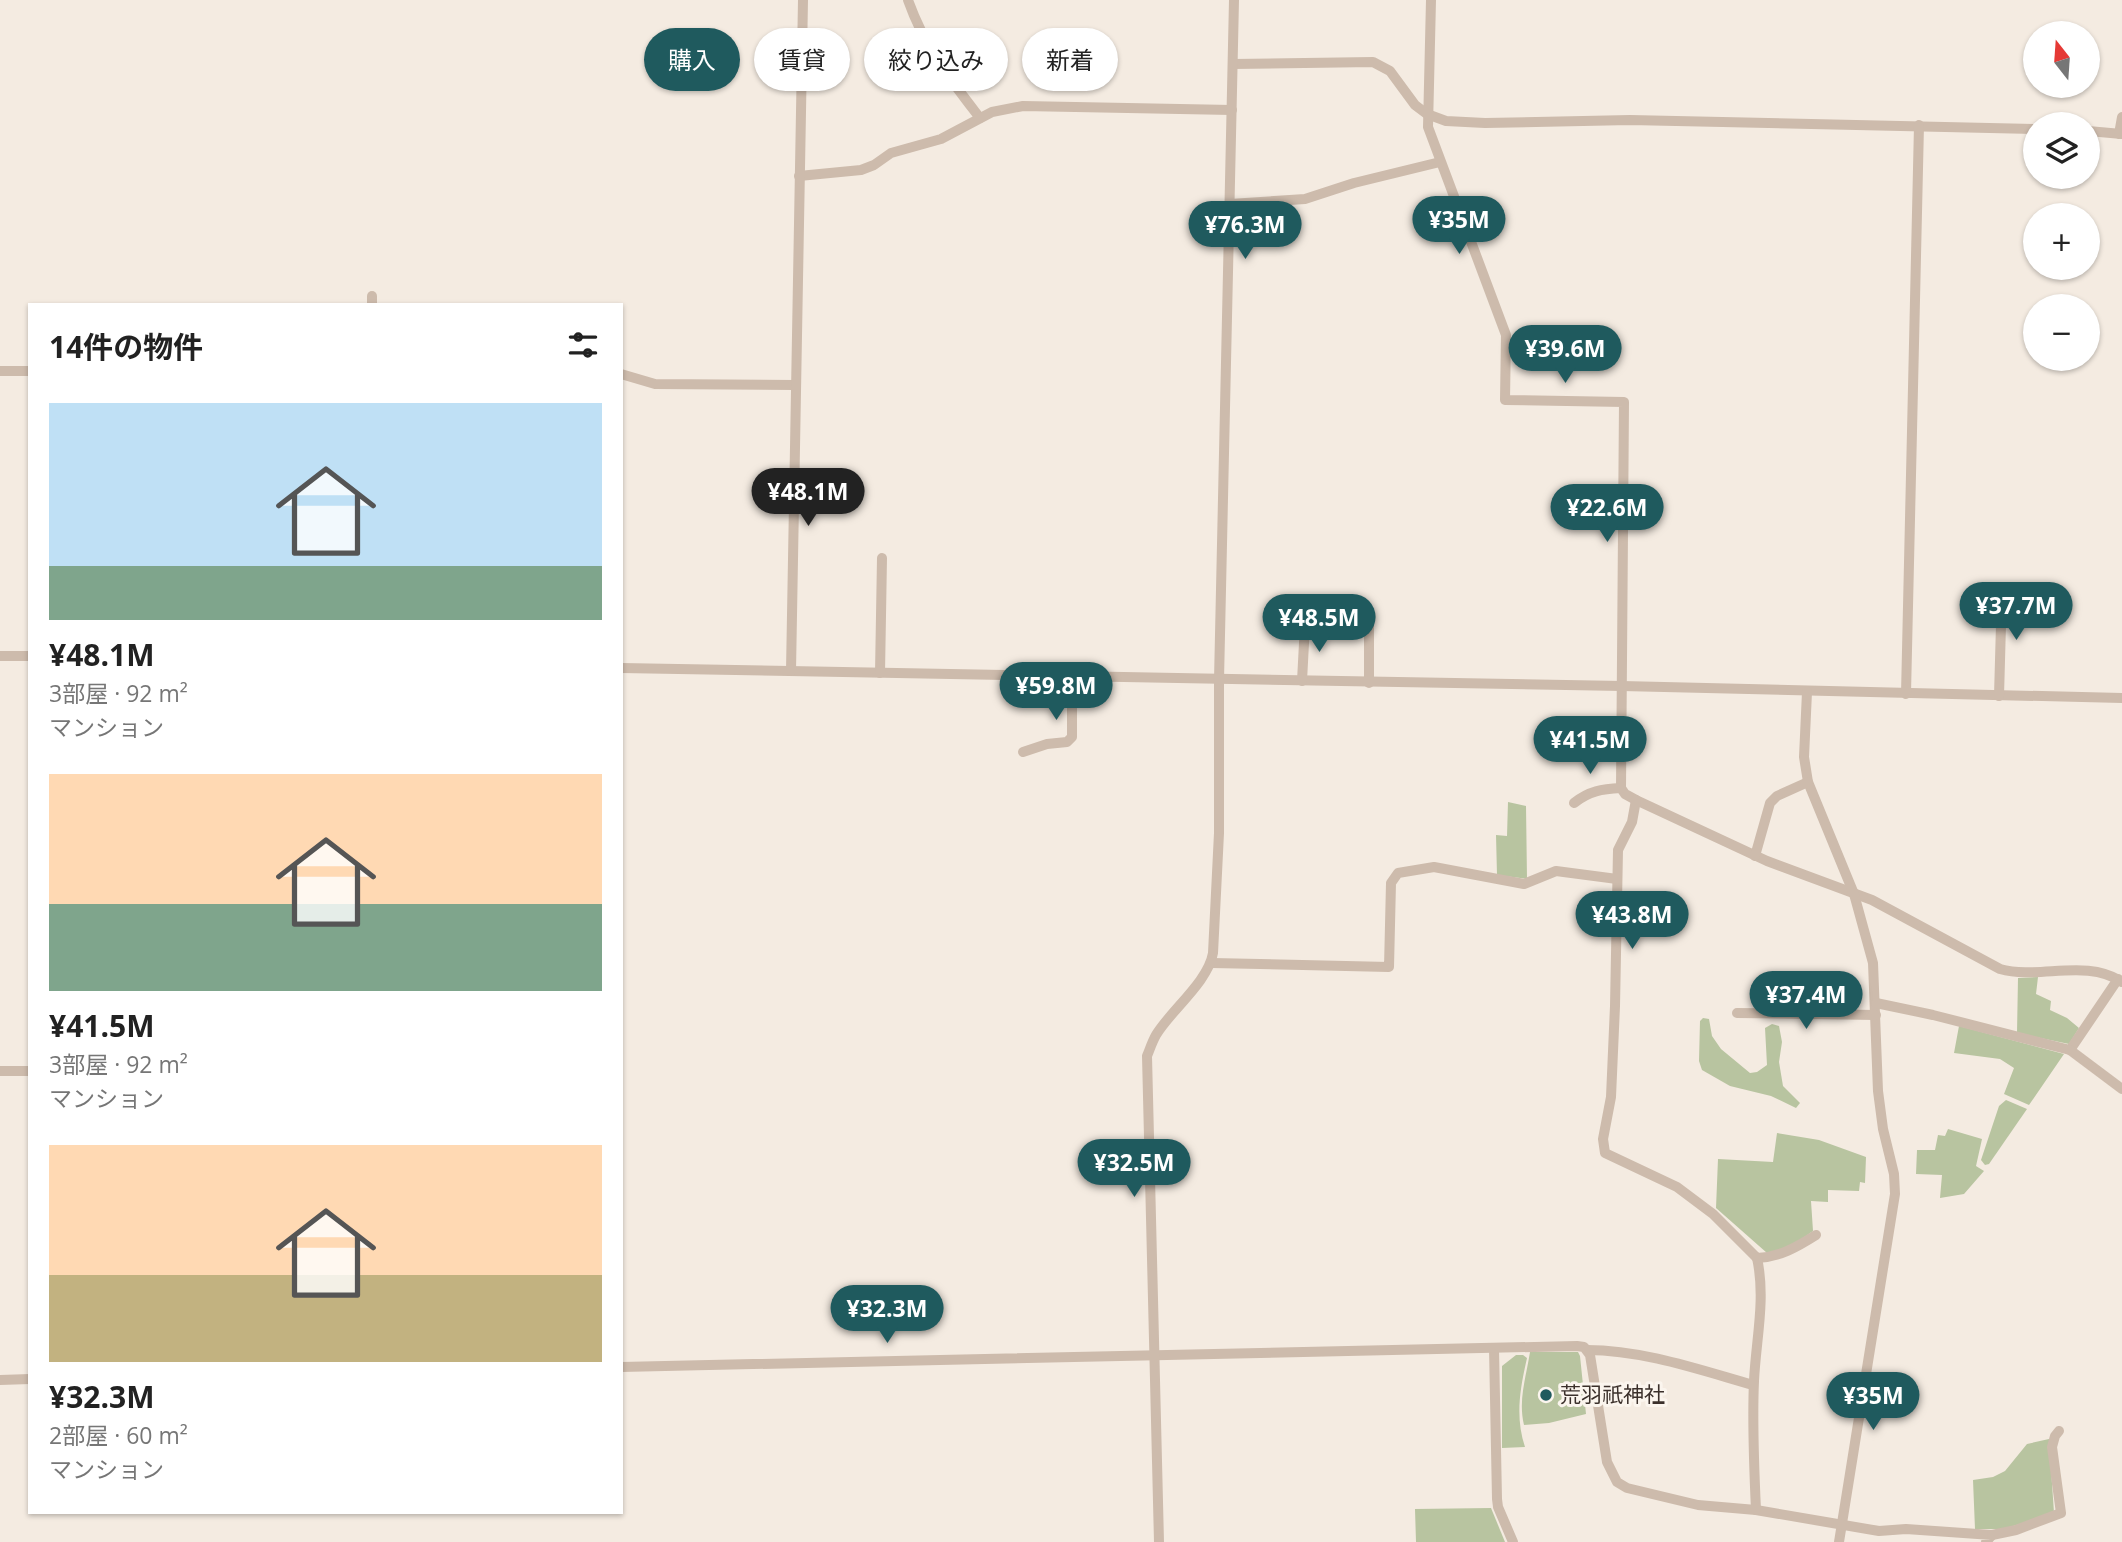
<!DOCTYPE html>
<html lang="ja">
<meta charset="utf-8">
<style>
:root{--surface:#fff;--page:#f6f6f6;--text:#222;--muted:#767676;--accent:#1f5a5e}
body{margin:0;font-family:"Open Sans","Noto Sans JP",sans-serif;background:var(--page);color:var(--text);height:100vh;display:flex;flex-direction:column;font-size:26px;white-space:nowrap}
*{box-sizing:border-box;margin:0}
p{font-size:23px;color:var(--muted)}
.icon{flex:none;width:38px;height:38px;fill:none;stroke:currentColor;stroke-width:2;stroke-linecap:round;stroke-linejoin:round}
.map{position:relative;flex:1;overflow:hidden}
.sheet{position:absolute;left:28px;top:303px;width:595px;height:1211px;display:flex;flex-direction:column;background:var(--surface);border-radius:0px;box-shadow:0 2px 5px #0004}
.sheet>*{flex:none}
.guide{position:absolute;left:644px;top:28px;width:665px;height:63px;display:flex;gap:14px}
.needle{width:46px;rotate:343deg}
.controls{position:absolute;left:2023px;top:21px;display:grid;gap:14px}
.controls a{display:grid;place-items:center;width:77px;height:77px;border-radius:50%;background:var(--surface);box-shadow:0 2px 5px #0004;font-size:35px}
.price{position:absolute;translate:-50% -60px;padding:0 16px;border-radius:24px;background:var(--accent);color:#fff;font-size:23px;line-height:46px;filter:drop-shadow(0 2px 4px #0008)}
.price::after{content:'';position:absolute;left:50%;top:42px;width:21px;height:16px;margin-left:-10px;background:inherit;clip-path:polygon(0 0,100% 0,50% 100%)}
.price.on{background:#222;color:#fff}
ul{padding:0;list-style:none}
li{display:grid;align-content:center;gap:14px;height:371px;padding:0 21px}
li span{display:grid;place-items:center;height:217px;border-radius:0px;color:#555}
li>.icon{margin-inline-start:auto}
span .icon{width:126px;height:126px;fill:#fffc;stroke-width:1}
li b{font-size:30px}
h2{display:flex;justify-content:space-between;align-items:center;height:84px;padding:0 21px;font-size:30px}
.tag{padding:0 24px;border-radius:32px;background:var(--surface);box-shadow:0 2px 5px #0004;font-size:24px;line-height:63px}
.tag.on{background:var(--accent);color:#fff}
.map>svg:first-child{display:block}
.green{fill:#b8c4a0}
.lines{fill:none;stroke-linecap:round;stroke-linejoin:round}
.minor{stroke:#cdbbac;stroke-width:10}
.poi-dot{fill:#1f5a5e;stroke:#fbf5ee;stroke-width:2.5}
.labels{text-anchor:middle;stroke-width:6;stroke-linejoin:round;paint-order:stroke}
.poi-label{font-size:21px;fill:#3b302b;stroke:#fbf5ee;text-anchor:start}
</style>
<div class="map">
<svg width="2122" height="1542" viewBox="0 0 2122 1542">
<rect width="100%" height="100%" fill="#f4ebe1"/>
<g class="green">
<polygon points="1508,802 1526,806 1527,879 1497,875 1496,835 1507,836"/>
<polygon points="2038,977 2036,994 2051,1001 2050,1010 2067,1018 2079,1028 2069,1044 2017,1033 2018,978"/>
<polygon points="1703,1018 1709,1019 1712,1036 1721,1049 1750,1073 1757,1072 1767,1065 1765,1028 1772,1024 1779,1026 1782,1042 1779,1062 1783,1086 1800,1103 1796,1108 1771,1096 1730,1086 1702,1070 1699,1061 1700,1021"/>
<polygon points="1959,1026 2064,1054 2029,1105 2004,1094 2014,1068 2000,1059 1954,1053"/>
<polygon points="2006,1100 2027,1109 1989,1164 1985,1165 1981,1160 1999,1106"/>
<polygon points="1948,1129 1982,1139 1976,1166 1984,1171 1964,1194 1940,1198 1942,1175 1916,1174 1917,1150 1935,1150 1938,1135 1945,1136"/>
<polygon points="1777,1133 1819,1140 1866,1157 1865,1183 1860,1182 1859,1191 1828,1190 1828,1202 1811,1201 1813,1231 1789,1248 1767,1253 1716,1208 1718,1159 1773,1162"/>
<path d="M1530,1352H1578L1580,1356L1586,1414L1549,1423L1524,1425C1518,1400 1526,1378 1530,1352Z"/>
<path d="M1516,1355H1523L1527,1358C1520,1389 1515,1417 1525,1447L1502,1448V1366Z"/>
<polygon points="2049,1439 2054,1513 2004,1529 1975,1529 1973,1480 1993,1477 2005,1471 2027,1444"/>
<polygon points="1491,1508 1505,1542 1416,1542 1415,1509"/>
</g>
<g class="lines">
<g class="minor">
<path d="M908,0C925,48 950,79 980,118"/>
<path d="M1431,0L1428,127L1506,335L1505,400L1624,402L1621,788L1625,794L1636,800L1767,861L1872,900L2000,969C2039,980 2086,958 2122,982"/>
<polyline points="1233,64 1373,62 1390,71 1415,105 1427,114 1446,121 1485,123 1630,120 2035,129"/>
<polyline points="2088,131 2122,134"/>
<polyline points="2119,134 2122,117"/>
<polyline points="799,176 861,170 874,165 891,153 941,139 992,112 1023,106 1232,110"/>
<polyline points="1230,204 1305,199 1354,183 1440,162"/>
<polyline points="372,304 372,296"/>
<polyline points="0,371 30,371"/>
<polyline points="621,374 655,384 795,385"/>
<polyline points="1369,622 1369,683"/>
<polyline points="0,656 30,656"/>
<polyline points="621,668 1622,686 2122,698"/>
<polyline points="791,671 803,0"/>
<polyline points="880,673 882,558"/>
<polyline points="1302,681 1305,624"/>
<polyline points="1807,692 1804,757 1808,782 1854,894 1873,963 1878,1091 1883,1129 1894,1174 1895,1194 1839,1542"/>
<polyline points="1906,694 1919,125"/>
<polyline points="1999,696 2002,589"/>
<polyline points="1023,752 1047,744 1067,742 1072,737 1072,677"/>
<path d="M1636,800L1632,822L1618,850L1615,1006L1611,1097L1603,1139L1605,1153L1677,1187L1713,1214L1757,1258C1780,1257 1797,1247 1816,1235"/>
<path d="M1574,803C1589,791 1602,789 1621,788"/>
<polyline points="1755,856 1770,803 1777,796 1808,782"/>
<polyline points="1212,963 1389,967 1391,883 1398,873 1434,867 1524,884 1556,871 1617,879"/>
<polyline points="1876,1003 1933,1015 2070,1050 2118,979"/>
<polyline points="1737,1013 1876,1015"/>
<polyline points="2070,1050 2122,1089"/>
<polyline points="0,1071 30,1071"/>
<polyline points="1494,1348 1497,1499 1498,1507 1513,1542"/>
<path d="M1587,1350C1643,1350 1700,1370 1753,1385"/>
<polyline points="621,1367 1577,1346 1584,1347 1590,1355 1607,1462 1617,1482 1627,1488 1698,1505 1756,1510 1879,1531 1906,1529 1992,1535 1986,1542"/>
<polyline points="0,1380 30,1379"/>
<path d="M1756,1510C1754,1467 1752,1424 1754,1381C1756,1339 1766,1299 1757,1258"/>
<polyline points="1992,1535 2016,1530 2061,1513 2052,1447 2055,1436 2059,1431"/>
<path d="M1159,1542L1147,1056C1150,1049 1152,1042 1156,1035C1171,1010 1208,982 1213,953L1219,833V680L1234,0"/>
</g>
</g>
<circle class="poi-dot" cx="1546" cy="1395" r="7"/>
<g class="labels">
<g class="poi-label">
<text x="1560" y="1402">荒羽祇神社</text>
</g>
</g>
</svg>
<div class="controls">
<a><svg class="needle" viewBox="-14 -14 28 28"><path d="M0-13l5 13h-10z" fill="#e53935"/><path d="M0 13l5-13h-10z" fill="#767676"/></svg></a>
<a><svg class="icon" aria-label="layers" viewBox="0 0 24 24"><path d="M12 4l9 5-9 5-9-5zM3 14l9 5 9-5"/></svg></a>
<a>+</a>
<a>−</a>
</div>
<b class="price" style="left:1459px;top:256px">¥35M</b>
<b class="price" style="left:1245px;top:261px">¥76.3M</b>
<b class="price" style="left:1565px;top:385px">¥39.6M</b>
<b class="price on" style="left:808px;top:528px">¥48.1M</b>
<b class="price" style="left:1607px;top:544px">¥22.6M</b>
<b class="price" style="left:2016px;top:642px">¥37.7M</b>
<b class="price" style="left:1319px;top:654px">¥48.5M</b>
<b class="price" style="left:1056px;top:722px">¥59.8M</b>
<b class="price" style="left:1590px;top:776px">¥41.5M</b>
<b class="price" style="left:1632px;top:951px">¥43.8M</b>
<b class="price" style="left:1806px;top:1031px">¥37.4M</b>
<b class="price" style="left:1134px;top:1199px">¥32.5M</b>
<b class="price" style="left:887px;top:1345px">¥32.3M</b>
<b class="price" style="left:1873px;top:1432px">¥35M</b>
<div class="guide">
<a class="tag on">購入</a>
<a class="tag">賃貸</a>
<a class="tag">絞り込み</a>
<a class="tag">新着</a>
</div>
<section class="sheet">
<h2>14件の物件<svg class="icon" aria-label="filters" viewBox="0 0 24 24"><path d="M4 7h16M4 17h16"/><circle cx="9" cy="7" r="2"/><circle cx="15" cy="17" r="2"/></svg></h2>
<ul>
<li><span style="background:linear-gradient(#bfe0f5 75%,#7fa58c 0)"><svg class="icon" aria-label="home" viewBox="0 0 24 24"><path d="M3 11l9-7 9 7M6 9v11h12V9"/></svg></span><div><b>¥48.1M</b><p>3部屋 · 92 m²</p><p>マンション</p></div></li>
<li><span style="background:linear-gradient(#ffd9b3 60%,#7fa58c 0)"><svg class="icon" aria-label="home" viewBox="0 0 24 24"><path d="M3 11l9-7 9 7M6 9v11h12V9"/></svg></span><div><b>¥41.5M</b><p>3部屋 · 92 m²</p><p>マンション</p></div></li>
<li><span style="background:linear-gradient(#ffd9b3 60%,#c2b280 0)"><svg class="icon" aria-label="home" viewBox="0 0 24 24"><path d="M3 11l9-7 9 7M6 9v11h12V9"/></svg></span><div><b>¥32.3M</b><p>2部屋 · 60 m²</p><p>マンション</p></div></li>
</ul>
</section>
</div>
